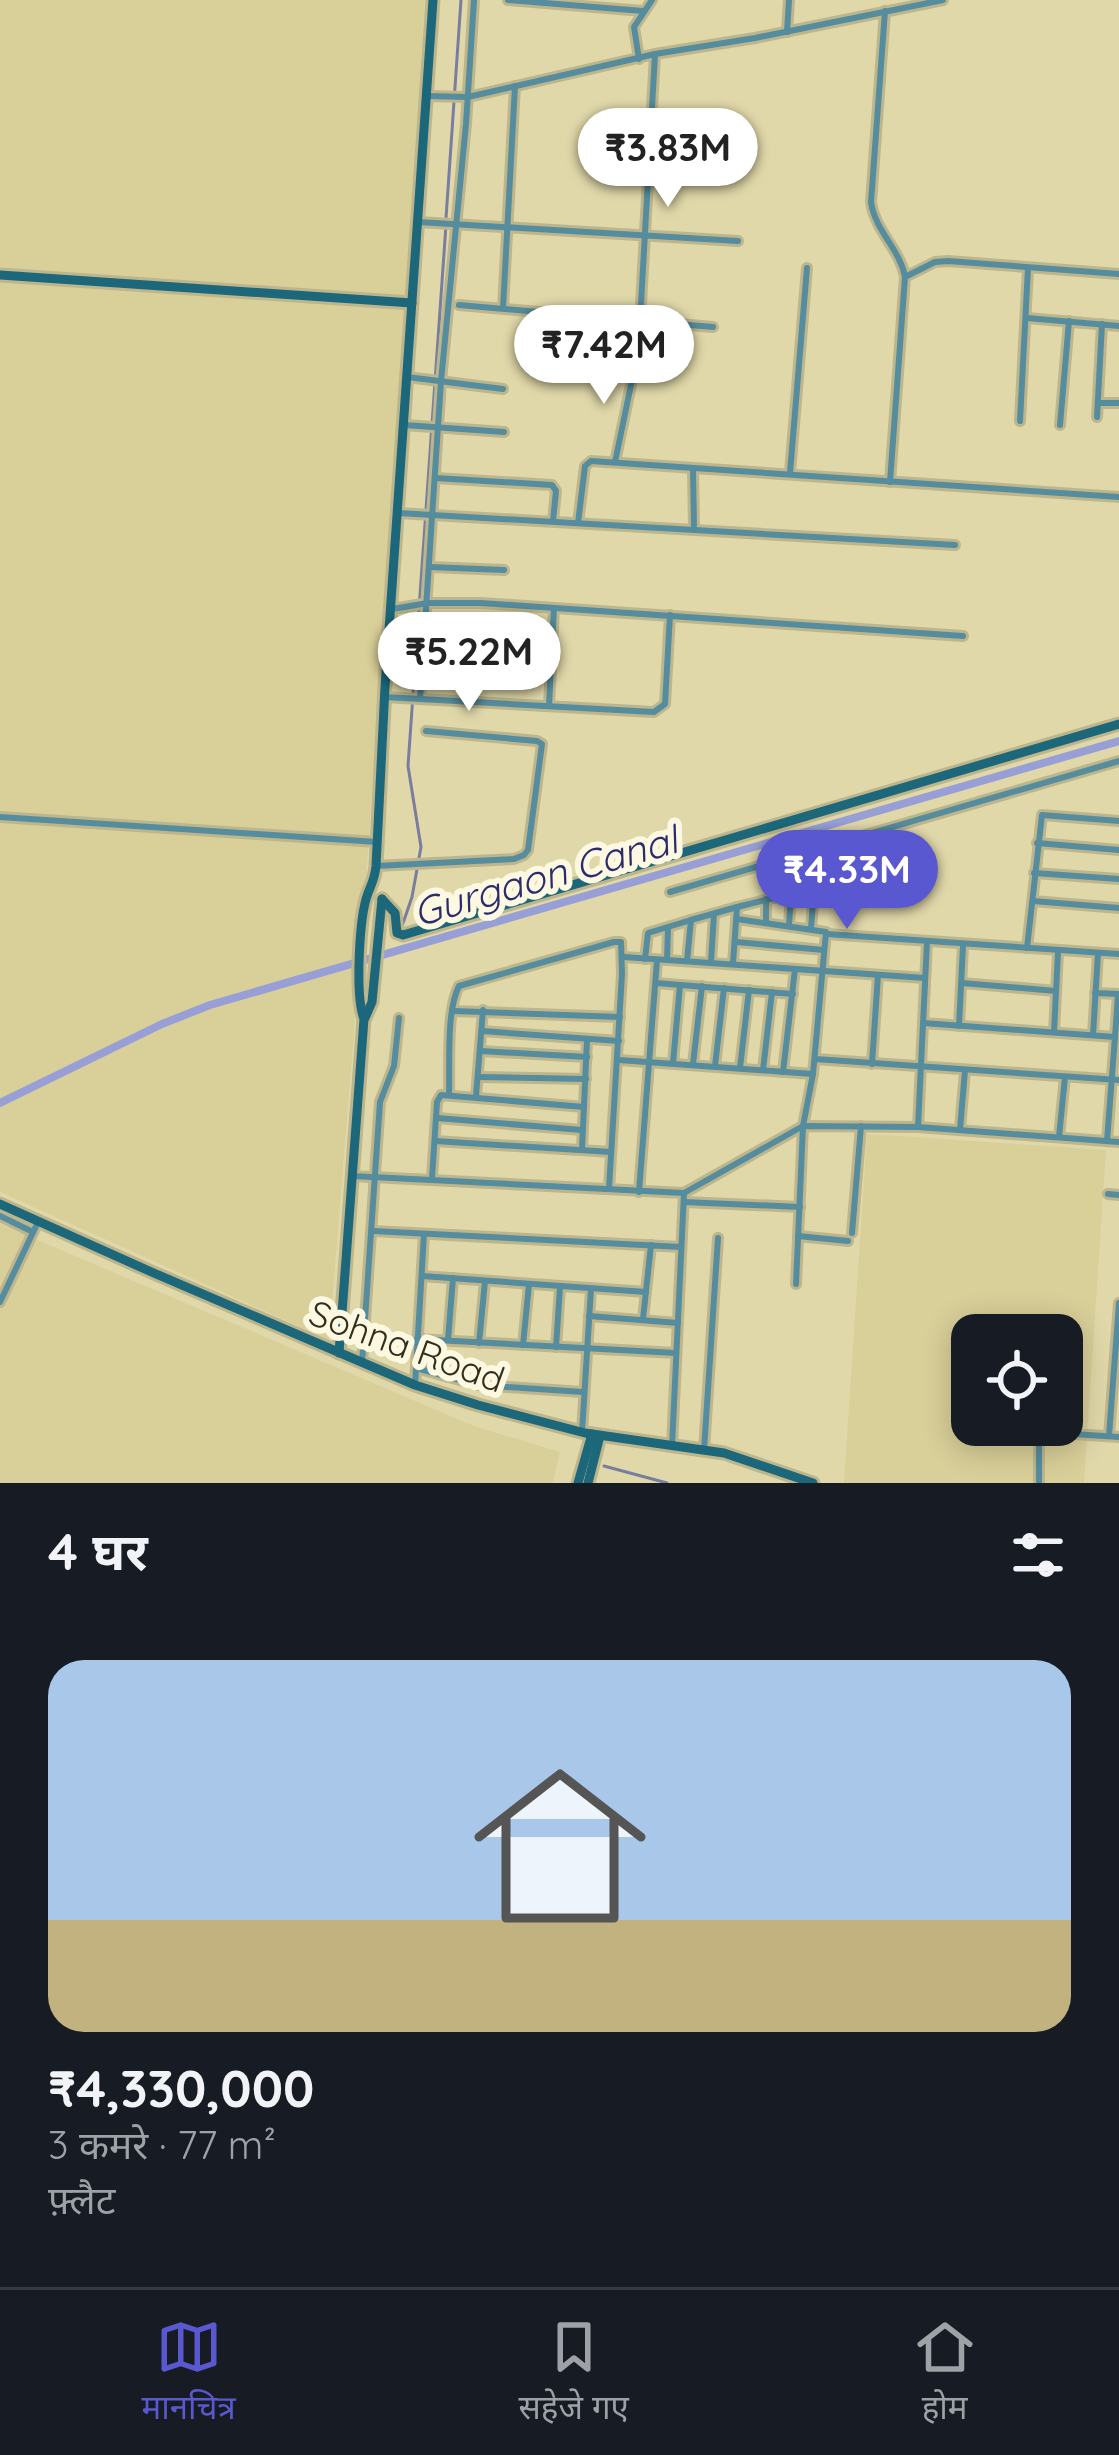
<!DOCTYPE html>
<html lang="hi">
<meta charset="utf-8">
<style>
:root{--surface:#171b24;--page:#242831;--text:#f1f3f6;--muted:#9ea1a6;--line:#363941;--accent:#5a58d0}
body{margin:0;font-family:Quicksand,"Noto Sans Devanagari",sans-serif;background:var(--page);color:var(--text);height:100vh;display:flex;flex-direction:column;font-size:45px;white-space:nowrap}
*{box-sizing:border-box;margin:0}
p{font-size:39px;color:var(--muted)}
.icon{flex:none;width:66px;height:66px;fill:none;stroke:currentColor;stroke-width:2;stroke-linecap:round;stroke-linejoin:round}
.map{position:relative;height:1483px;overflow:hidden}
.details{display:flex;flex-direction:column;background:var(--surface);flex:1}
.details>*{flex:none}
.fabs{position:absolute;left:951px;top:1314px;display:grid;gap:24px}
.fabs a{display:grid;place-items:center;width:132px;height:132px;border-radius:24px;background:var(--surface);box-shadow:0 6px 30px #0003;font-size:60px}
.price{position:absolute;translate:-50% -102px;padding:0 27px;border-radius:42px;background:#fff;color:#222;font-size:39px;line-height:78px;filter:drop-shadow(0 3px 6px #0008)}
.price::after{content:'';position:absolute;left:50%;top:72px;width:36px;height:27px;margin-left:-18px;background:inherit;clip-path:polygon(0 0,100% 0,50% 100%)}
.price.on{background:var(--accent);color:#fff}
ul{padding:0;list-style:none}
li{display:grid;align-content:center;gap:24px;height:636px;padding:0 48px}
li+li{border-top:3px solid var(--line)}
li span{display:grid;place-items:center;height:372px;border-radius:36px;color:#555}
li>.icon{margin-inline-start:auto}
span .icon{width:216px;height:216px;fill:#fffc;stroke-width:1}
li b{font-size:51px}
h2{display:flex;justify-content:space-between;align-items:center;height:144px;padding:0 48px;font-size:51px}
.dock{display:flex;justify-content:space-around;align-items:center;height:168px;border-top:3px solid var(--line);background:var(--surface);font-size:33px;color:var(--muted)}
.dock a{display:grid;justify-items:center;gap:6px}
.dock .on{color:var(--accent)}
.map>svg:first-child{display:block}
.built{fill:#d9cf99;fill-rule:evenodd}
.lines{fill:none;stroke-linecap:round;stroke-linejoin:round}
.stream{stroke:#797d9e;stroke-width:3}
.canal{stroke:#989fd6;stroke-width:8}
.street-casing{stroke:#bdb68d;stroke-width:12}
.secondary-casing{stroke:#bdb68d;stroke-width:15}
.street{stroke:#568d9e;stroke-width:6}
.secondary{stroke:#1c677a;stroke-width:9}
.labels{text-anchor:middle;stroke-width:12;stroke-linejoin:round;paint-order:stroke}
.street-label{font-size:36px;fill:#312e1c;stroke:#fcf8e1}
.water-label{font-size:39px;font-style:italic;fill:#2c2c6d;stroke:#fcf8e1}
</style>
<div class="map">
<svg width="1119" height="1483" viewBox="0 0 1119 1483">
<rect width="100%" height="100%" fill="#e0d8a9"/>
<g class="built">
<polygon points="0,0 425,0 365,898 329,1340 0,1192"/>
<path d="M867,1134L1106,1150L1084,1483H844ZM972,1335H1062V1425H972Z"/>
<polygon points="0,1224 474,1426 560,1452 553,1483 0,1483"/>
</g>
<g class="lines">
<g class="stream">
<polyline points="446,218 461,0"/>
<polyline points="401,929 412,897 421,847 408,766 446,225"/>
<polyline points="604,1466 667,1483"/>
</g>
<polyline class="canal" points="0,1103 162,1024 210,1005 1119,741"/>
<g class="street-casing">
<g id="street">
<polyline points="508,0 643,11"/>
<path d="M885,11L871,202C875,231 900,249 905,277L890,482"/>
<polyline points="787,32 789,0"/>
<polyline points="639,59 634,27 652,0"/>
<polyline points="427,96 468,97 655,54 755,38 943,0"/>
<polyline points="418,222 738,241"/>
<polyline points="905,277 935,262 948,261 1119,274"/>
<polyline points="459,305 713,327"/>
<polyline points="503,308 515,86"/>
<polyline points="1027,318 1119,326"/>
<polyline points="588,372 592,318"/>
<polyline points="407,377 503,389"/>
<polyline points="1099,403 1119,403"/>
<polyline points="1097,417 1102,324"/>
<polyline points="1020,421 1028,268"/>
<polyline points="404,425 504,432"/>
<polyline points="1060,425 1069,321"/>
<polyline points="615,462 636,361 640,322 655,54"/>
<polyline points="693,469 694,529"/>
<polyline points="790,473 807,268"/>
<polyline points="435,478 552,485 556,491 553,521"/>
<polyline points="398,513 955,545"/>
<polyline points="578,523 585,466 591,461 1119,497"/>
<polyline points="429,567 504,570"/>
<polyline points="392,609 428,603 481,603 963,636"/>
<polyline points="384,697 654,712 665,704 670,615"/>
<polyline points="420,699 441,381 466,124 474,0"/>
<polyline points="549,706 554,608"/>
<polyline points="0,817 377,842"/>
<polyline points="1037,843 1119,850"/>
<polyline points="376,866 514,859 524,855 528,850 542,744 537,741 426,731"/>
<polyline points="1034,873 1119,879"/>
<polyline points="670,892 1119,761"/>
<polyline points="1033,901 1119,908"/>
<polyline points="737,907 811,889 814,891 811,928"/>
<polyline points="737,919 826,932 813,1074 803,1126 796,1284"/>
<polyline points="766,923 766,899"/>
<polyline points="789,925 791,893"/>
<polyline points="826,934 1119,954"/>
<polyline points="736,942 824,950"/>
<polyline points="1027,948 1042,815 1119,821"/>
<polyline points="624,957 925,978"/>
<polyline points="645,959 648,933 691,920"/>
<polyline points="667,960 668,928"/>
<polyline points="687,961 691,920 737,907 733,963"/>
<polyline points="711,962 714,914"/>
<polyline points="656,983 793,994"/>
<polyline points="962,983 1056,991"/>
<polyline points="1095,993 1119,994"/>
<polyline points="453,1011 620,1017"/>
<polyline points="923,1023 1115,1037 1107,1141"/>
<polyline points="959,1026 963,946"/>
<polyline points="482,1031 619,1041"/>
<polyline points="1054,1032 1058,952"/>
<polyline points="1093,1035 1098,953"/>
<polyline points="1115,1037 1118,994"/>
<polyline points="481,1051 587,1057"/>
<polyline points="815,1059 1119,1080"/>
<polyline points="619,1060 813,1074"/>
<polyline points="673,1063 680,985"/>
<polyline points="693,1064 702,986"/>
<polyline points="872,1064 878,975"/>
<polyline points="715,1066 724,988"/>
<polyline points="740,1068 749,990"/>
<polyline points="763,1070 772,992"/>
<polyline points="783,1072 795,969"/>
<polyline points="478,1077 586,1079"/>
<path d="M449,1095C450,1065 446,1011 459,986L614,942H621L622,974L609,1189"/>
<polyline points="476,1096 483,1010"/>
<polyline points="437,1118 582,1130"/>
<polyline points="918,1127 927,942"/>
<polyline points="960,1130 965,1070"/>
<polyline points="1059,1137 1065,1077"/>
<polyline points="435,1141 611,1152"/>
<polyline points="582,1149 587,1040"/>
<polyline points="352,1176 684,1193 803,1126 918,1127 1119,1142"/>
<polyline points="432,1178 437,1102 441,1095 584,1107"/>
<polyline points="639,1192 657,960"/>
<polyline points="1108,1194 1119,1195"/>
<polyline points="684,1202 800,1207"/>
<polyline points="0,1216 33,1232"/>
<polyline points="373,1231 681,1247"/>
<polyline points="852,1233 861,1126"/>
<polyline points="798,1236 848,1241"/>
<polyline points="422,1276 646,1292"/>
<polyline points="0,1302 38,1222"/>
<polyline points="589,1316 678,1323"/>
<polyline points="643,1319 651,1245"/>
<polyline points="417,1339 676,1353"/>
<polyline points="448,1340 453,1278"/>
<polyline points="479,1343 485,1281"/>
<polyline points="523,1345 529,1284"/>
<polyline points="556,1347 560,1287"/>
<polyline points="362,1363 380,1102 394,1066 399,1018"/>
<polyline points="416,1368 478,1385 583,1392"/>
<polyline points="415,1385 424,1234"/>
<polyline points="582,1432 591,1289"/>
<polyline points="1109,1436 1119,1303"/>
<polyline points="672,1446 684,1193"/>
<polyline points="704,1450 718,1238"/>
<polyline points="1039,1483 1039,1443 1044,1437 1073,1434 1119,1437"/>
</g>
</g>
<g class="secondary-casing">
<g id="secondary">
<polyline points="0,275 412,303"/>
<polyline points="382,899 395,913 397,933 403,935 1119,724"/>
<polyline points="365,1018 372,1002 382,899"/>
<polyline points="0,1204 156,1274 415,1385 478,1405 585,1433 724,1453 813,1483"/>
<path d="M339,1353L364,1019C355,996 359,917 368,893C372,883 375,878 376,866L385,687L433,0"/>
<polyline points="578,1483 592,1434"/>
<polyline points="588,1483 600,1436"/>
</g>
</g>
<use href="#street" class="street"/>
<use href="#secondary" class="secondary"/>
</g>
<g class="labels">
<g class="street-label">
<text transform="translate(407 1346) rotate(20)" y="13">Sohna Road</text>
</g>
<g class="water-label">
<text transform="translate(545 876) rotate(-16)" y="14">Gurgaon Canal</text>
</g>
</g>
</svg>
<div class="fabs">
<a><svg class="icon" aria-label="locate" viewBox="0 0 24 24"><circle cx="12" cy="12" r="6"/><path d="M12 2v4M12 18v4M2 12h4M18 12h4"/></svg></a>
</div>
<b class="price" style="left:668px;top:210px">₹3.83M</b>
<b class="price" style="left:604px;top:407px">₹7.42M</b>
<b class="price" style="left:469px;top:714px">₹5.22M</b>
<b class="price on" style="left:847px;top:932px">₹4.33M</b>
</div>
<section class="details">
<h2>4 घर<svg class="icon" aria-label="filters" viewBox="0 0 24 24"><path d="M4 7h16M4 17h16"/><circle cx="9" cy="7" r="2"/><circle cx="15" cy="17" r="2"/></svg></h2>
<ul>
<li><span style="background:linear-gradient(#a9c7e8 70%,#c2b280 0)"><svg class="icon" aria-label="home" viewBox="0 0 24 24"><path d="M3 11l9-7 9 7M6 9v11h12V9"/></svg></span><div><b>₹4,330,000</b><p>3 कमरे · 77 m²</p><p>फ़्लैट</p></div></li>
</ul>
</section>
<nav class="dock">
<a class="on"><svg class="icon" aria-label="map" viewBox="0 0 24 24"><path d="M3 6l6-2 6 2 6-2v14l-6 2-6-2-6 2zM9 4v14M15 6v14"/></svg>मानचित्र</a>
<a><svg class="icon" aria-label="saved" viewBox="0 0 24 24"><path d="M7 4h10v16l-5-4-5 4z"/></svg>सहेजे गए</a>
<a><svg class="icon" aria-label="home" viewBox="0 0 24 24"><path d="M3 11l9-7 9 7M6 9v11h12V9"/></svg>होम</a>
</nav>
